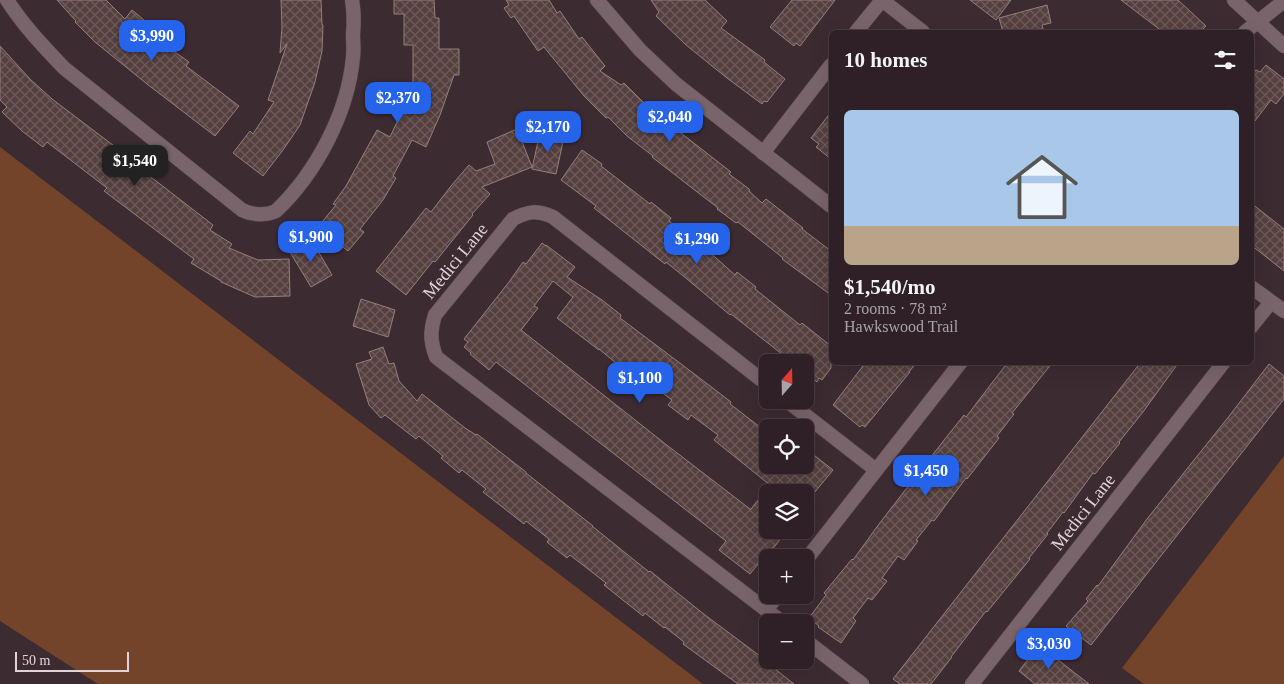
<!DOCTYPE html>
<meta charset="utf-8">
<style>
:root{--surface:#2e2026;--page:#36282e;--text:#f1f3f6;--muted:#a7a3a7;--line:#493e43;--accent:#2563eb}
body{margin:0;font-family:Georgia,serif;background:var(--page);color:var(--text);height:100vh;display:flex;flex-direction:column;font-size:19px;white-space:nowrap}
*{box-sizing:border-box;margin:0}
p{font-size:16px;color:var(--muted)}
.icon{flex:none;width:28px;height:28px;fill:none;stroke:currentColor;stroke-width:2;stroke-linecap:round;stroke-linejoin:round}
.map{position:relative;flex:1;overflow:hidden}
.side{position:absolute;left:829px;top:30px;width:425px;height:335px;display:flex;flex-direction:column;background:var(--surface);border-radius:8px;box-shadow:0 5px 20px #0002,0 0 0 1px var(--line)}
.side>*{flex:none}
.needle{width:32px;rotate:20deg}
.fabs{position:absolute;left:759px;top:354px;display:grid;gap:10px}
.fabs a{display:grid;place-items:center;width:55px;height:55px;border-radius:8px;background:var(--surface);box-shadow:0 5px 20px #0002,0 0 0 1px var(--line);font-size:25px}
.scale{position:absolute;left:15px;bottom:12px;width:114px;box-sizing:border-box;padding-left:5px;border:2px solid #e1d4d9;border-top:0;font-size:14px;line-height:18px;white-space:nowrap;color:#e1d4d9;-webkit-text-stroke:4px #3d2b32;paint-order:stroke}
.price{position:absolute;translate:-50% -42px;padding:0 11px;border-radius:10px;background:var(--accent);color:#fff;font-size:16px;line-height:32px;filter:drop-shadow(0 1px 2px #0008)}
.price::after{content:'';position:absolute;left:50%;top:30px;width:15px;height:11px;margin-left:-8px;background:inherit;clip-path:polygon(0 0,100% 0,50% 100%)}
.price.on{background:#222;color:#fff}
ul{padding:0;list-style:none}
li{display:grid;align-content:center;gap:10px;height:265px;padding:0 15px}
li span{display:grid;place-items:center;height:155px;border-radius:8px;color:#555}
li>.icon{margin-inline-start:auto}
span .icon{width:90px;height:90px;fill:#fffc;stroke-width:1}
li b{font-size:21px}
h2{display:flex;justify-content:space-between;align-items:center;height:60px;padding:0 15px;font-size:21px}
.map>svg:first-child{display:block}
.green{fill:#73442a}
.building{fill:url(#building-cross-hatch);stroke:#967e7c;fill-rule:evenodd}
.lines{fill:none;stroke-linecap:round;stroke-linejoin:round}
.street-casing{stroke:#59494f;stroke-width:15}
.street{stroke:#7a646c;stroke-width:14}
.labels{text-anchor:middle;stroke-width:5;stroke-linejoin:round;paint-order:stroke}
.street-label{font-size:18px;fill:#e1d4d9;stroke:#3d2b32}
</style>
<div class="map">
<svg width="1284" height="684" viewBox="0 0 1284 684">
<defs>
<pattern id="building-cross-hatch" width="8" height="8" patternUnits="userSpaceOnUse" patternTransform="scale(1.25)"><rect width="8" height="8" fill="#55403f"/><path d="M0 0l8 8M0 8l8-8" fill="none" stroke="#6d5b5a"/></pattern>
</defs>
<rect width="100%" height="100%" fill="#3d2b32"/>
<g class="green">
<polygon points="0,147 703,684 98,684 0,621"/>
<polygon points="1284,456 1284,684 1144,684 1122,668"/>
</g>
<g class="building">
<polygon points="57,0 106,0 125,19 132,10 144,20 139,26 172,51 172,50 189,62 186,66 239,106 215,136 147,84 95,42 75,22 76,21"/>
<polygon points="281,0 321,0 322,25 323,25 322,51 315,82 300,125 283,150 263,176 233,153 250,131 253,134 274,102 268,100 287,44 280,53 282,27"/>
<polygon points="394,0 434,0 435,18 439,18 439,49 459,49 459,75 454,75 440,115 426,147 412,140 393,176 396,178 383,200 360,229 364,232 348,251 318,227 336,205 333,204 346,186 377,130 390,137 408,99 413,86 413,45 404,45 404,14 394,14"/>
<polygon points="506,0 549,0 557,13 560,11 579,39 582,37 605,66 600,71 621,85 624,83 644,103 645,102 659,116 731,172 729,174 749,189 750,192 762,203 766,199 803,228 802,229 831,251 831,295 782,259 783,258 738,222 736,223 717,209 718,208 652,157 653,156 627,136 608,117 606,118 584,96 544,47 538,51 514,16 511,18 504,8 509,5"/>
<polygon points="651,0 705,0 727,21 721,28 765,60 764,62 785,79 767,102 764,101 762,104 727,78 696,53 685,44 656,16 659,12"/>
<polygon points="792,0 835,0 800,46 796,43 794,46 770,27"/>
<polygon points="970,0 1011,0 996,20"/>
<polygon points="1121,0 1178,0 1206,26 1200,32 1163,32"/>
<polygon points="1047,5 1051,23 1042,25 1044,32 1003,32 999,18"/>
<polygon points="0,46 30,79 52,99 126,155 125,157 213,225 210,230 232,244 229,248 258,260 289,259 290,296 255,297 221,282 221,281 191,263 194,259 104,191 107,188 47,142 43,147 22,131 2,112 7,107 0,100"/>
<polygon points="1266,65 1284,79 1284,94 1276,104 1271,100 1251,126 1251,76 1256,70 1260,72"/>
<polygon points="831,112 831,159 816,147 819,144 811,138"/>
<polygon points="517,129 532,167 482,187 490,194 472,214 473,215 435,262 433,261 406,295 376,271 426,208 431,212 451,186 469,165 476,171 495,164 487,142"/>
<polygon points="540,132 564,137 556,174 532,169"/>
<polygon points="582,150 602,164 601,166 650,204 651,202 671,218 669,221 693,241 695,239 735,275 737,272 756,287 755,289 800,325 802,323 831,346 831,368 822,380 819,378 817,382 805,372 805,362 792,362 731,314 730,315 687,279 666,262 665,264 594,208 596,206 584,197 561,180"/>
<polygon points="1251,203 1284,229 1284,271 1251,245"/>
<polygon points="311,239 332,275 311,287 290,252"/>
<path d="M542,243L546,246V245L575,267L567,277L602,300L621,315L620,318L693,373L731,402L730,404L760,427L761,426L768,431V465H805V448L833,470L805,504V492H768V530H787L769,554L767,553L750,574L719,550L726,541L496,362L489,370L470,354L471,353L464,347L468,342L464,339L509,282L523,262L526,264ZM553,281L573,297L557,318L599,350V349L643,385L646,381L672,400L668,405L688,420L691,415L718,435L714,440L770,485L751,509H750L668,446L521,330L538,308L534,306Z"/>
<polygon points="361,299 395,310 388,337 353,326"/>
<polygon points="383,347 389,364 394,363 399,381 417,401 422,394 465,428 476,435 477,434 526,472 526,473 593,526 592,526 649,572 650,571 705,615 776,668 775,669 794,684 738,684 683,644 684,642 665,627 664,628 645,613 643,616 604,585 606,583 570,555 567,558 547,542 549,539 526,521 524,524 505,509 483,492 486,489 462,470 459,473 441,458 443,456 419,436 416,439 385,415 381,418 369,405 356,364 372,359 369,352"/>
<polygon points="866,362 917,362 909,372 910,372 865,427 862,425 860,427 833,405"/>
<polygon points="1008,362 1053,362 1012,413 1014,414 997,436 999,438 967,479 966,478 934,521 932,520 916,540 918,541 904,560 898,556 882,578 887,581 872,600 868,598 853,618 856,621 841,643 818,627 819,626 809,618 826,595 824,593 852,559 853,560 879,524 930,458 964,415 966,417"/>
<polygon points="1141,362 1179,362 1143,412 1119,442 1120,443 1095,474 1093,473 1064,513 1063,512 1047,533 1048,534 1029,558 1030,559 987,612 986,611 951,657 952,657 931,684 900,684 893,679"/>
<polygon points="1269,364 1284,376 1284,399 1091,645 1066,626 1088,601 1086,599 1097,585 1098,586 1147,519 1230,415"/>
<polygon points="1039,645 1089,684 1035,684 1019,671"/>
</g>
<g class="lines">
<g class="street-casing">
<g id="street">
<path d="M7,0C23,25 43,46 64,68L242,210C252,215 265,216 276,211C316,173 348,113 353,57C354,50 353,42 353,34C354,23 354,11 352,0"/>
<polyline points="597,0 640,50 676,84 831,206"/>
<polyline points="882,0 923,32"/>
<polyline points="1234,0 1284,46"/>
<polyline points="856,32 882,0"/>
<polyline points="1245,32 1284,1"/>
<polyline points="763,153 831,65"/>
<polyline points="1251,287 1284,311"/>
<polyline points="1251,327 1271,302"/>
<path d="M768,385L553,217C537,210 528,211 513,219L435,315C430,332 430,340 436,357L782,622"/>
<polyline points="786,400 876,470"/>
<polyline points="805,561 961,362"/>
<polyline points="766,610 778,595"/>
<polyline points="805,640 862,684"/>
<polyline points="972,684 1224,362"/>
</g>
</g>
<use href="#street" class="street"/>
</g>
<g class="labels">
<g class="street-label">
<text transform="translate(455 261) rotate(-51)" y="6">Medici Lane</text>
<text transform="translate(1083 512) rotate(-52)" y="6">Medici Lane</text>
</g>
</g>
</svg>
<div class="fabs">
<a><svg class="needle" viewBox="-14 -14 28 28"><path d="M0-13l5 13h-10z" fill="#e53935"/><path d="M0 13l5-13h-10z" fill="#a7a3a7"/></svg></a>
<a><svg class="icon" aria-label="locate" viewBox="0 0 24 24"><circle cx="12" cy="12" r="6"/><path d="M12 2v4M12 18v4M2 12h4M18 12h4"/></svg></a>
<a><svg class="icon" aria-label="layers" viewBox="0 0 24 24"><path d="M12 4l9 5-9 5-9-5zM3 14l9 5 9-5"/></svg></a>
<a>+</a>
<a>−</a>
</div>
<div class="scale">50 m</div>
<b class="price" style="left:152px;top:62px">$3,990</b>
<b class="price" style="left:398px;top:124px">$2,370</b>
<b class="price" style="left:670px;top:143px">$2,040</b>
<b class="price" style="left:548px;top:153px">$2,170</b>
<b class="price on" style="left:135px;top:187px">$1,540</b>
<b class="price" style="left:311px;top:263px">$1,900</b>
<b class="price" style="left:697px;top:265px">$1,290</b>
<b class="price" style="left:640px;top:404px">$1,100</b>
<b class="price" style="left:926px;top:497px">$1,450</b>
<b class="price" style="left:1049px;top:670px">$3,030</b>
<section class="side">
<h2>10 homes<svg class="icon" aria-label="filters" viewBox="0 0 24 24"><path d="M4 7h16M4 17h16"/><circle cx="9" cy="7" r="2"/><circle cx="15" cy="17" r="2"/></svg></h2>
<ul>
<li><span style="background:linear-gradient(#a9c7e8 75%,#b9a48a 0)"><svg class="icon" aria-label="home" viewBox="0 0 24 24"><path d="M3 11l9-7 9 7M6 9v11h12V9"/></svg></span><div><b>$1,540/mo</b><p>2 rooms · 78 m²</p><p>Hawkswood Trail</p></div></li>
</ul>
</section>
</div>
